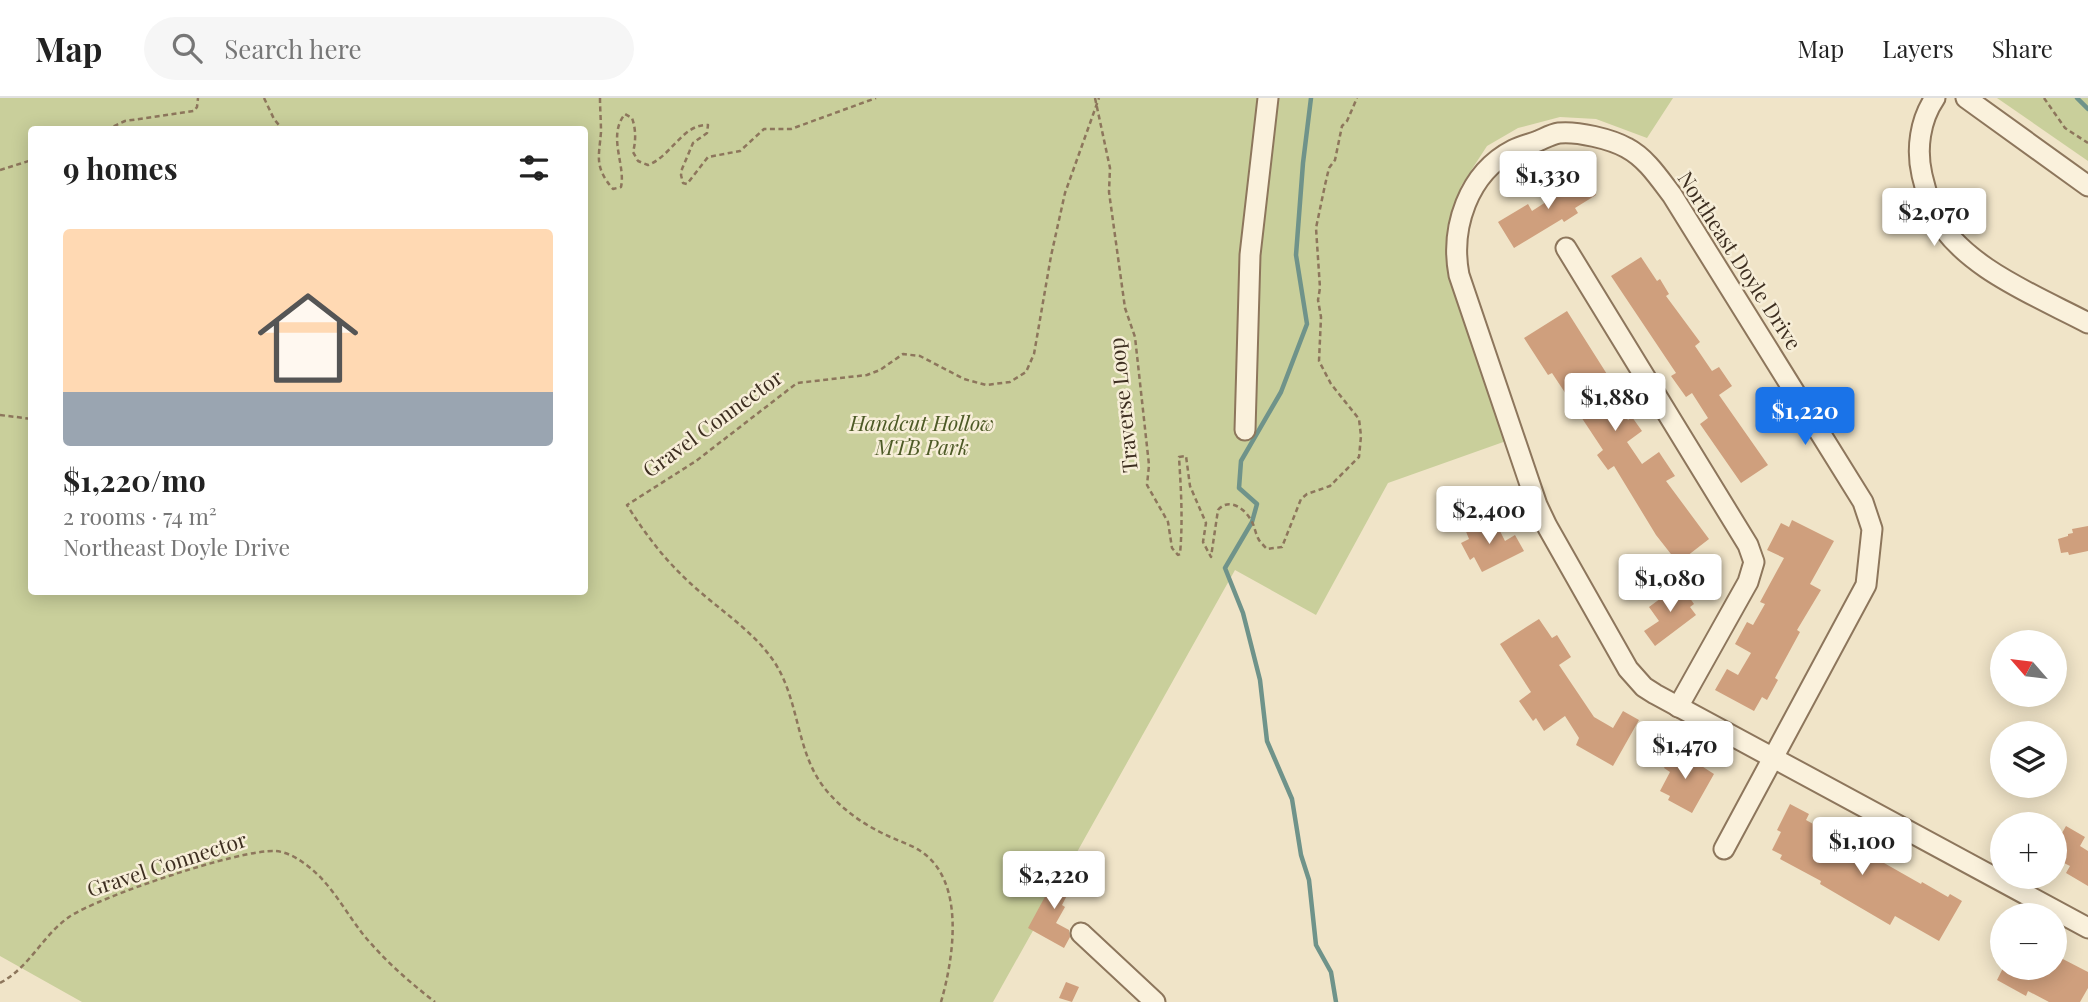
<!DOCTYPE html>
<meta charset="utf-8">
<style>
:root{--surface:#fff;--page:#f6f6f6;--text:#222;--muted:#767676;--line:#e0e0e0;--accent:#1a73e8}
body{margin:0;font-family:"Playfair Display",serif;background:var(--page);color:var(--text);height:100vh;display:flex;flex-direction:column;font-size:26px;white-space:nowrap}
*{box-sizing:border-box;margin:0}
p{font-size:23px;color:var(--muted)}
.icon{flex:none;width:38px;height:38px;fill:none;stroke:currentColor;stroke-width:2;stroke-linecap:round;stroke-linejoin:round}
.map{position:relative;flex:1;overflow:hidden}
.side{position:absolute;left:28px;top:28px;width:560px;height:469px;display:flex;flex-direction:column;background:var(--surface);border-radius:7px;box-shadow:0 4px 18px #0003}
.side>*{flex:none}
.needle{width:46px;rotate:298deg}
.controls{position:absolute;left:1990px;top:532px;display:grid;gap:14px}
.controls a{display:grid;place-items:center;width:77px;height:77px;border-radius:50%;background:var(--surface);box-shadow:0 4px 18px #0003;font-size:35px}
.price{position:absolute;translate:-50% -60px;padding:0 16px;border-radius:7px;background:#fff;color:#222;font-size:23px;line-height:46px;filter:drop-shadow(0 2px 4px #0008)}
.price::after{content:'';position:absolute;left:50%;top:42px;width:21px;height:16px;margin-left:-10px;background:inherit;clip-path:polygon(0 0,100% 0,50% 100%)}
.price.active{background:var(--accent);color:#fff}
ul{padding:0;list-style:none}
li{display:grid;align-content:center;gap:14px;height:371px;padding:0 35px}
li+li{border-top:2px solid var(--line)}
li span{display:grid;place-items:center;height:217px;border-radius:7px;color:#555}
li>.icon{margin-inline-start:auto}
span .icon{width:126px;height:126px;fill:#fffc;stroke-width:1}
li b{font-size:30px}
h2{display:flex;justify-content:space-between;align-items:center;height:84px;padding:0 35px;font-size:30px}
header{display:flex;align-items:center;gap:42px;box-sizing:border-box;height:98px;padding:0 35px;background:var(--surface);border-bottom:2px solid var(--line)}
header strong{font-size:33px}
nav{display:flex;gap:38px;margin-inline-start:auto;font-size:24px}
.search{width:490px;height:63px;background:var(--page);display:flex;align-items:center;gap:18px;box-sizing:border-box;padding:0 24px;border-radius:38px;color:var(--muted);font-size:26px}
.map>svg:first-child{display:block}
.green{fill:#c9cf9b;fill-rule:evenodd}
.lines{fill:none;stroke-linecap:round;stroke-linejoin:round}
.stream{stroke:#6f938a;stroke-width:4.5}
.building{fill:#cf9f7d}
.minor-casing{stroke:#8d765c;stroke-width:23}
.path{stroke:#8d765c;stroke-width:2.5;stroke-dasharray:5 3.5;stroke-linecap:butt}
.minor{stroke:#faf1dc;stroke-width:19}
.labels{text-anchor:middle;stroke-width:5;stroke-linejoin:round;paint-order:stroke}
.street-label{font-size:21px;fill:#3d2e20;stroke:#f7eed8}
.park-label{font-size:21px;font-style:italic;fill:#4d5a26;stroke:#f7eed8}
</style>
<header>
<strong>Map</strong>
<div class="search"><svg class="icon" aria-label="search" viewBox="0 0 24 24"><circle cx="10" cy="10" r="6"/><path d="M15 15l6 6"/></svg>Search here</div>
<nav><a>Map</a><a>Layers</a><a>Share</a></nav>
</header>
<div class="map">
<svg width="2088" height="904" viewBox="0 0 2088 904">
<rect width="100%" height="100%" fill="#f0e4c8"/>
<g class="green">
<path d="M0,0H1673L1647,40L1596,21L1560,19L1518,30L1487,48L1461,88L1450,126L1447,161L1509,342L1388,385L1316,517L1235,472L993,904H82L0,858ZM32,32H584V494H32Z"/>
<polygon points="1997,0 2088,0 2088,63"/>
</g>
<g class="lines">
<g class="stream">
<polyline points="1311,0 1303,65 1296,157 1307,226 1281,294 1241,363 1239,390 1257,406 1252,424 1225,470 1243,515 1260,582 1267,643 1292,701 1301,757 1309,782 1316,847 1331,874 1336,904"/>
<polyline points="2077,0 2088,11"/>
</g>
</g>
<g class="building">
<polygon points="1581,73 1596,97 1575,110 1578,115 1564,124 1562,121 1514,150 1498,124 1528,106 1532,113 1563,93 1559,86"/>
<polygon points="1641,159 1657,183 1660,181 1669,196 1666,198 1700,244 1695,248 1712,273 1719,269 1732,288 1719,297 1768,367 1741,385 1700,326 1708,320 1692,295 1686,299 1671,278 1676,275 1611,178"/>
<polygon points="1567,213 1617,292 1611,296 1628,322 1632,319 1642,333 1627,344 1642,366 1659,354 1675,378 1666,383 1709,441 1678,465 1656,437 1614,368 1608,372 1597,357 1603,352 1552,275 1548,277 1524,240"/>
<polygon points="1485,421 1491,432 1498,429 1505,443 1515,437 1524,453 1482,474 1474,459 1470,462 1461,445 1469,441 1465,431"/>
<polygon points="1792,422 1834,443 1810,486 1821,492 1797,532 1800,534 1775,580 1778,582 1767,602 1762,599 1754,613 1715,592 1727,571 1738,577 1751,555 1735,546 1747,524 1753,527 1765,506 1760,504 1784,460 1767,452 1781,425 1789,429"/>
<polygon points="2088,428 2088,453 2069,457 2068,454 2061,455 2058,441 2068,438 2068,436 2073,435 2072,431"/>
<polygon points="1680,486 1694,506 1690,509 1696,517 1655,548 1644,533 1659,523 1649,509"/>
<polygon points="1539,521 1552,540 1557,537 1571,559 1559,567 1594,619 1613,630 1623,613 1639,622 1613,668 1576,647 1579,640 1565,618 1544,633 1536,620 1533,623 1519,603 1531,594 1500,546"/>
<polygon points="1675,651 1714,676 1692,715 1668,702 1670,698 1660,693 1670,674 1664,670"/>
<polygon points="1790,706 1809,716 1806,722 1824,732 1857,750 1860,745 1872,752 1870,757 1921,786 1922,784 1948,799 1950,796 1962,803 1939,843 1895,818 1890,827 1820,786 1821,783 1780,761 1782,757 1772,752 1781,734 1777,732"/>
<polygon points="2066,728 2085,739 2080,748 2088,753 2088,788 2066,775 2070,768 2054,760 2054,749"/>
<polygon points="1060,771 1076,780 1062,807 1065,809 1056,825 1069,832 1070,839 1064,850 1028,830"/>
<polygon points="2057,858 2088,874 2088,890 2080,904 2049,904 2028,893 2026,898 1997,882 2003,870 2054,870"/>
<polygon points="1066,884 1079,889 1072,904 1059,900"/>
</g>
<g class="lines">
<g class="minor-casing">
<g id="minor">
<path d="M1935,0C1920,22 1916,51 1922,77C1925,89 1928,102 1933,113C1959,168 2037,198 2088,225"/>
<polyline points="1966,0 2088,88"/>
<polyline points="1566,150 1748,447 1754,464 1748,484 1678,609"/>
<polyline points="1245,332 1250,157 1268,0"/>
<path d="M1724,751L1866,487L1872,431L1863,404L1672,97C1659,80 1646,60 1627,50C1611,41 1577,33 1559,35C1552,36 1545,40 1538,43C1530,46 1521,48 1513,52C1468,75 1450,130 1459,177L1537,407L1547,428L1628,571L1644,589L1655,596L2088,830"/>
<polyline points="1081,835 1155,904"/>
</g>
</g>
<g class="path">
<polyline points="264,0 274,21 283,32"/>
<path d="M600,0C600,11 601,23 601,34C599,59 594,69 613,91L621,89C626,67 607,38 625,16L632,20C636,31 636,43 633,54L638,63L648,67C672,58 682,26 708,27L707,35L693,45L682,71L681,77L683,85L687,86L708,59L740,53L764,31H791L876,0"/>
<path d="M1095,0L1110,70L1109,94L1125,210L1135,239L1149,367L1147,387L1168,424L1172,450L1178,457L1180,456C1183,423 1181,391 1179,359L1186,358L1190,388L1206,425L1203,444L1211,459L1218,412C1230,398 1247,412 1253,426C1255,431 1256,437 1259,442C1261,445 1264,448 1267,451L1282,449L1301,401L1307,396L1330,388L1359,359L1361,338L1359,321L1331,286L1319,263L1321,219L1318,202L1320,190L1316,130L1325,87L1329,70L1335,62L1342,28L1347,23L1357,0"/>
<polyline points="2044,0 2065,30 2088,45"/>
<polyline points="106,32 125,23 194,13 197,9 198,0"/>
<polyline points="0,72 32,62"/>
<polyline points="0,317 32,321"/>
<path d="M0,885C30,869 42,838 69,819C98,799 240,751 275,753C288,754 299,761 309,769C331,786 345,813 362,835C383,861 408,883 435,904"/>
<path d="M941,904C954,859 966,781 919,752C907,745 893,741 880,734C860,724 841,710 826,692C796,656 800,604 775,565C754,533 718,511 690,485C665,462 645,436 627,407L696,363L797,285L867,277L880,272L903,256L920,258L964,281L986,287L1010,284L1026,274L1034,256L1051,158L1065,95L1099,0"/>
</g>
<use href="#minor" class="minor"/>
</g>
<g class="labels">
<g class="street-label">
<text transform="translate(1739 163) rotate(57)" y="7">Northeast Doyle Drive</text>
<text transform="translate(1124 307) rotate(-96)" y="7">Traverse Loop</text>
<text transform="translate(713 326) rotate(-36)" y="7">Gravel Connector</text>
<text transform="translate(167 767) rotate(-18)" y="7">Gravel Connector</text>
</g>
<g class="park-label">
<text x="922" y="333">Handcut Hollow<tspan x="922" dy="24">MTB Park</tspan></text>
</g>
</g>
</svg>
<div class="controls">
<a><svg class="needle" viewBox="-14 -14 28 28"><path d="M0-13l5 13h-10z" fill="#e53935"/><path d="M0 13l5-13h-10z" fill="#767676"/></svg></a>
<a><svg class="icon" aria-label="layers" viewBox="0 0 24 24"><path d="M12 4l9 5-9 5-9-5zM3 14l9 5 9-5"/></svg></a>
<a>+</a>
<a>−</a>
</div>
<b class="price" style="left:1548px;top:113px">$1,330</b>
<b class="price" style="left:1934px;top:150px">$2,070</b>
<b class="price" style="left:1615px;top:335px">$1,880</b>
<b class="price active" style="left:1805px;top:349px">$1,220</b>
<b class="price" style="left:1489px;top:448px">$2,400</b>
<b class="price" style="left:1670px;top:516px">$1,080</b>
<b class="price" style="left:1685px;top:683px">$1,470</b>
<b class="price" style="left:1862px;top:779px">$1,100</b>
<b class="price" style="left:1054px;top:813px">$2,220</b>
<section class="side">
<h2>9 homes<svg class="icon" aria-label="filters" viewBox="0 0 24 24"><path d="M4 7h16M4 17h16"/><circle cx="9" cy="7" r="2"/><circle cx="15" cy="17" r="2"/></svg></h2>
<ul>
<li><span style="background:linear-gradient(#ffd9b3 75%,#9aa5b1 0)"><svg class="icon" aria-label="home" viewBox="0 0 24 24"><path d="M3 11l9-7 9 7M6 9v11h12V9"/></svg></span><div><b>$1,220/mo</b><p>2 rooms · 74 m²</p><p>Northeast Doyle Drive</p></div></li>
</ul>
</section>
</div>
